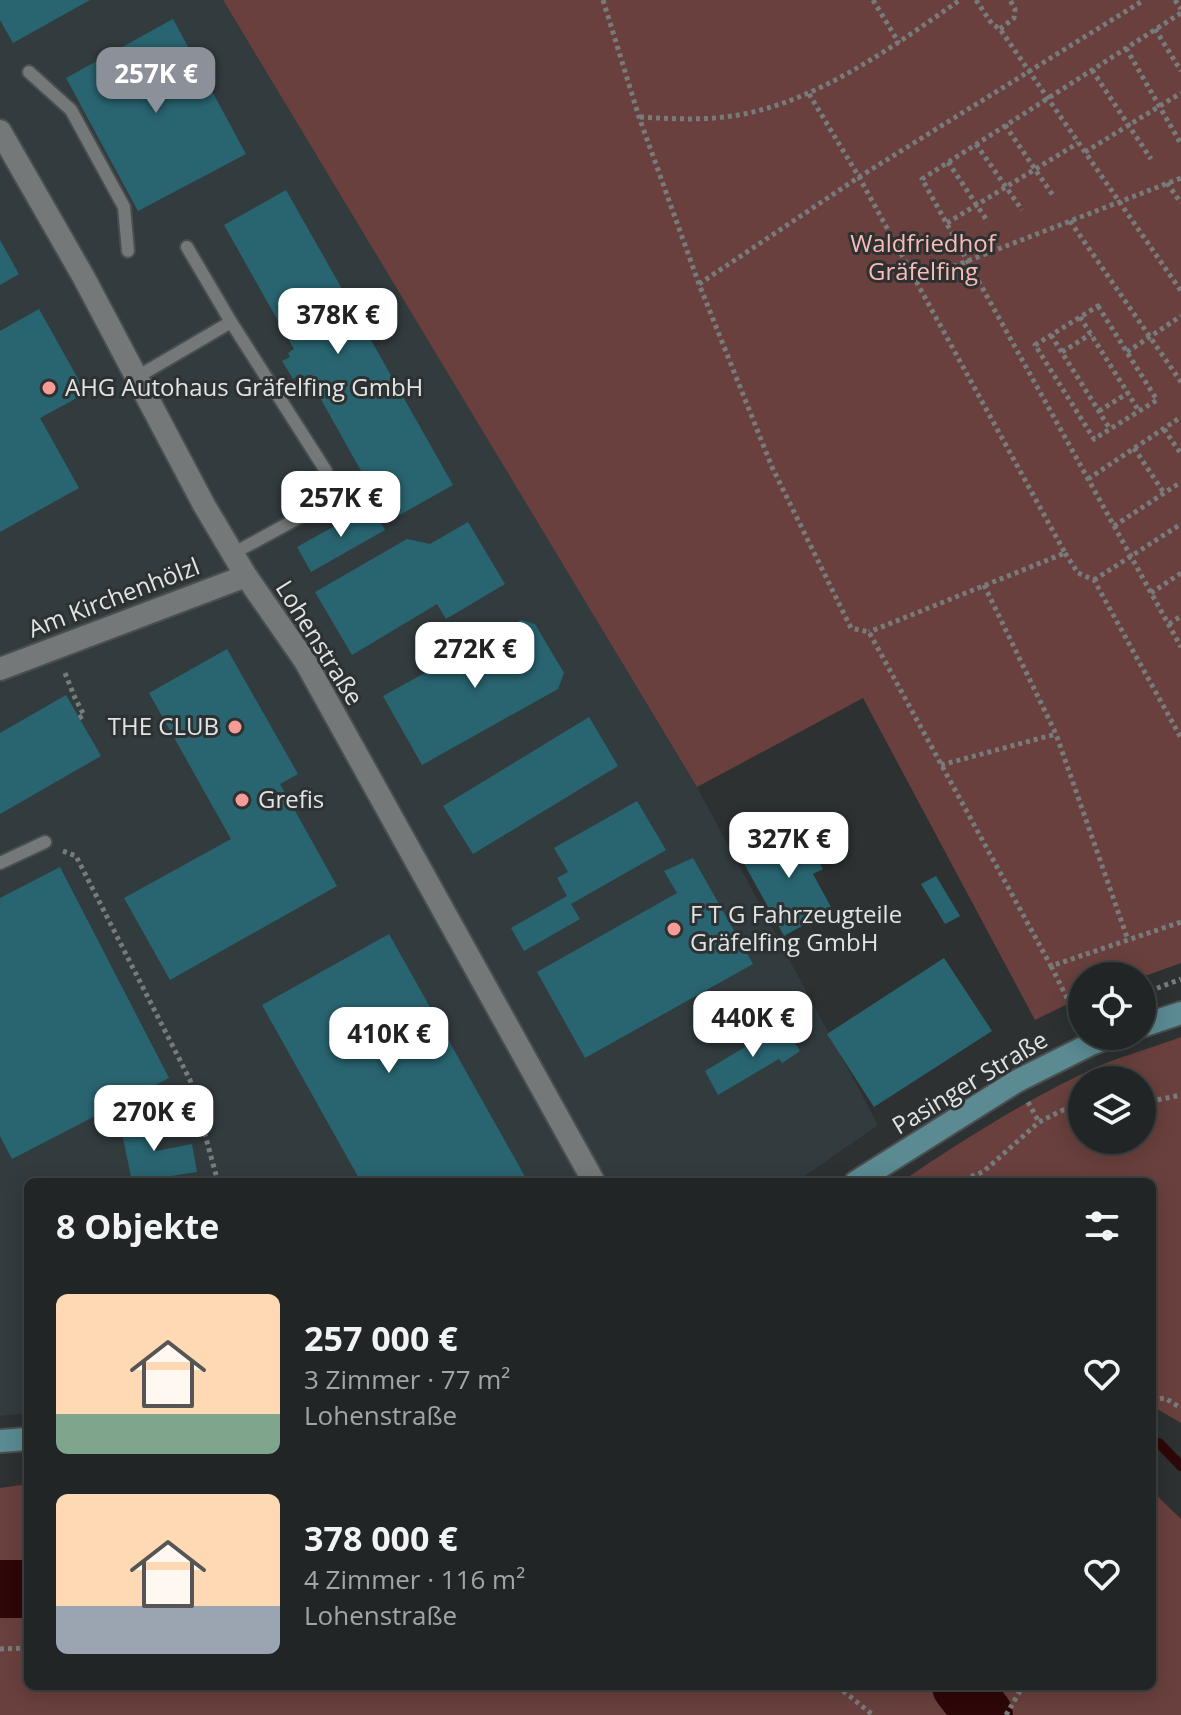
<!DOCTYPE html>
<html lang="de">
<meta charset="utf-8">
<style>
:root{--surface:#222525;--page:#2a2d2d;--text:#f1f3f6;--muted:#a2a5a7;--line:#3f4242;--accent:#8c9099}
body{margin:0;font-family:"Open Sans",sans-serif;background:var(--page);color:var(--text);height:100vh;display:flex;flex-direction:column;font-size:30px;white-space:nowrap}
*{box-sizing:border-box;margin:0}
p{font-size:26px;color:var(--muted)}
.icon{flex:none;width:44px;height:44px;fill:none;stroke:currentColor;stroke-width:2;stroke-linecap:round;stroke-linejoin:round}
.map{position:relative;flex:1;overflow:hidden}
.panel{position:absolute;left:24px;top:1178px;width:1132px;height:512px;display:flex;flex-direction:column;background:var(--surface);border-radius:12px;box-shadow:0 4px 20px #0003,0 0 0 2px var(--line)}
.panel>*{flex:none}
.fabs{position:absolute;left:1068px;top:962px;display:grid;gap:16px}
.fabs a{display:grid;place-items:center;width:88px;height:88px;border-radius:50%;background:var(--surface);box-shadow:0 4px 20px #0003,0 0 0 2px var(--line);font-size:40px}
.price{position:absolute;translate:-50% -68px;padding:0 18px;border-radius:16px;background:#fff;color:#222;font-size:26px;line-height:52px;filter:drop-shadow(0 2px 4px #0008)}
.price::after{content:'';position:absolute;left:50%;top:48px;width:24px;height:18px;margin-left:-12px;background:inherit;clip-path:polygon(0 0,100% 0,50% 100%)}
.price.active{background:var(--accent);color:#fff}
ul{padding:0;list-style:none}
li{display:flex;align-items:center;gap:24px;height:200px;padding:0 32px}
li span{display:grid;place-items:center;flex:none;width:224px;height:160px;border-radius:12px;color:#555}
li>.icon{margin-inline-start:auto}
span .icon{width:96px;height:96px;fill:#fffc;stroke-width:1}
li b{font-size:34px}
h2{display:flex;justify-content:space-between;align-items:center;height:96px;padding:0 32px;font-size:34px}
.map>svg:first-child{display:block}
.built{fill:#323b3e}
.green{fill:#69403d;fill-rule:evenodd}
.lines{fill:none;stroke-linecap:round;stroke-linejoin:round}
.stream{stroke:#2e0708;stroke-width:10}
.river{stroke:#2e0708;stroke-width:58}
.building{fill:#296571}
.service-casing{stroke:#4b4e4e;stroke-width:16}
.minor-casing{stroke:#4b4e4e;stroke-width:26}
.secondary-casing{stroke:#4b4e4e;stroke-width:26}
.path{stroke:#787b7b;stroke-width:5;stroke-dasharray:4 4;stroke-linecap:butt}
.service{stroke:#747879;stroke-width:12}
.minor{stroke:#747879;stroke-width:22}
.secondary{stroke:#5b8a92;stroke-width:22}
.poi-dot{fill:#f59c96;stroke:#2d3131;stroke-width:3}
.labels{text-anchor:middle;stroke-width:6;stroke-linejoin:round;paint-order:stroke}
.park-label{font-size:24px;fill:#fbbbb6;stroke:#2d3131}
.poi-label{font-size:24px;fill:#e1e4e4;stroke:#2d3131;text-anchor:start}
.street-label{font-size:24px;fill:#e1e4e4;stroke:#2d3131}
</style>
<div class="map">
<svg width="1181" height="1715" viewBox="0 0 1181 1715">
<rect width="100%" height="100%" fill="#2d3131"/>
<polygon class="built" points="0,0 223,0 697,787 878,1125 796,1182 28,1182 28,1413 0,1416"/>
<g class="green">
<polygon points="223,0 1181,0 1181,963 1142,977 1082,976 1082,997 1035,1020 863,698 697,787"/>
<path d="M1181,1037V1423L1152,1406V1182H901C964,1139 1029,1098 1099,1066C1125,1055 1154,1047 1181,1037ZM1082,1080H1142V1140H1082Z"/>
<polygon points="28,1484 28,1686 1152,1686 1152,1491 1181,1519 1181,1715 0,1715 0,1488"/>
</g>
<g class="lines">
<polyline class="stream" points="1152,1444 1159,1443 1181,1466"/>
<g class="river">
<polyline points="0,1589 28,1589"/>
<polyline points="961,1686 984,1715"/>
</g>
</g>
<g class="building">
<polygon points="0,0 90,0 13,43 0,20"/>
<polygon points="173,19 246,154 138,211 66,78"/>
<polygon points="286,190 453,485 389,521 318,394 314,396 301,374 293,379 282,361 290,357 288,353 294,349 224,225"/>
<polygon points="0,240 19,274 0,285"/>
<polygon points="39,309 86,393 40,418 79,488 0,532 0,331"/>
<polygon points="372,505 385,530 311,572 297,547"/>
<polygon points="468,522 505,584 446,619 437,604 352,655 315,592 407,539 430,544"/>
<polygon points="521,620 535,624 564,673 558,689 422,765 383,696"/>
<polygon points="227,649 298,774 280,784 337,886 170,980 124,898 231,839 149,693"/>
<polygon points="66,695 101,756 0,814 0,733"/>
<polygon points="589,717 618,766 473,854 443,806"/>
<polygon points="637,801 666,850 571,904 580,919 524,951 511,928 567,896 557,878 568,872 554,848"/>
<polygon points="799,826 823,869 813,874 832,909 784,936 741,858"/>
<polygon points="693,858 753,964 585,1058 537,972 677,893 664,871"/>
<polygon points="60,867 169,1078 12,1159 0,1136 0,898"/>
<polygon points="936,876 960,916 945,924 921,884"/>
<polygon points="389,934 528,1182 361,1182 262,1005"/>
<polygon points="944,958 992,1031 874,1107 827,1034"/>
<polygon points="783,1024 800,1051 782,1063 779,1059 718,1095 705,1071"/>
<polygon points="149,1111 156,1151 192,1144 197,1172 132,1182 121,1128"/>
</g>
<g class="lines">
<g class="service-casing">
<g id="service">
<polyline points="29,72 71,110 124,207 128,251"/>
<polyline points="187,247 231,322"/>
<polyline points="137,377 231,322 326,471 324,493 311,511 234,553"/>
<polyline points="0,863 45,842"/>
</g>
</g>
<g class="minor-casing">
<g id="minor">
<polyline points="0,131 83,276 204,505 246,576 305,661 594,1182"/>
<polyline points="0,669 246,576"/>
</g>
</g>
<g class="secondary-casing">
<g id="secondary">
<polyline points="1142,1026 1181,1013"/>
<polyline points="856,1182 1017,1081 1091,1044 1113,1036"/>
<polyline points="0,1441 28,1439"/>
</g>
</g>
<g class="path">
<polyline points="603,0 639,117 699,284 772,467 851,628 869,632 1051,966 1181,922"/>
<polyline points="873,0 899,43"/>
<polyline points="976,0 992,24 1000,29 1181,291"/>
<polyline points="1175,0 1181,9"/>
<polyline points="1181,13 922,179 1181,647"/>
<polyline points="1000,29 1014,18 1015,9 1010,0"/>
<polyline points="1155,29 1181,71"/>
<polyline points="1126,48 1181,144"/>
<polyline points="1092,70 1151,159"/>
<polyline points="809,94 859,177 1065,553 869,632"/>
<path d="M640,117C675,119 709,121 744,114C823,98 895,45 960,0"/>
<polyline points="1005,125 1054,197"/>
<polyline points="976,144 1022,210"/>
<polyline points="1085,152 1181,93"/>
<polyline points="948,162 988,222"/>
<polyline points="1167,183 1181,203"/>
<polyline points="1070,221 1181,382"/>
<polyline points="947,223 1078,143"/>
<polyline points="916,281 1181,178"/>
<polyline points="699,284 859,177 1144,0"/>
<polygon points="1098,306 1157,400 1094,439 1035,345"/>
<polyline points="1080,317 1139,411"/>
<polyline points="1051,335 1110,429"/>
<polyline points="1062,352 1091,334"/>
<polyline points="1127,352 1181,316"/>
<polyline points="1099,411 1128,393"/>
<polyline points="1164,429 1181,454"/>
<polyline points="1134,448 1164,493"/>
<polyline points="1088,479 1181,417"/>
<polyline points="1114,526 1181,482"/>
<polyline points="1065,553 1078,573 1094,580 1181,738"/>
<polyline points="1094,580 1181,524"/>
<polyline points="984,585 1056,734 1128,940"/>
<polyline points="1151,593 1181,573"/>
<polyline points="1169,624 1181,616"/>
<polyline points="65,673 75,698 84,715 79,718"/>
<polyline points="941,765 1056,734"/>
<polyline points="63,851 76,856 190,1080 218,1182"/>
<polyline points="1051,966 1077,1018"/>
<polyline points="1142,994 1181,979"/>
<polyline points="1028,1102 1039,1122"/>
<polyline points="1142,1103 1181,1095"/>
<polyline points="956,1182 983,1172 1039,1122 1063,1110 1082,1109"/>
<polyline points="1152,1400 1165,1398 1181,1408"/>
<polyline points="0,1649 28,1648"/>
<polyline points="837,1686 873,1715"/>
<polyline points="1006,1715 1023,1686"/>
</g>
<use href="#service" class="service"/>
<use href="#minor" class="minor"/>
<use href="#secondary" class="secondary"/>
</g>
<g class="poi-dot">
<circle cx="49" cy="388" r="8"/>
<circle cx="235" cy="727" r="8"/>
<circle cx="242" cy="800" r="8"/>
<circle cx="674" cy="929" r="8"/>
</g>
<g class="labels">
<g class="park-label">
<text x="923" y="252">Waldfriedhof<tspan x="923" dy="28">Gräfelfing</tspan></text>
</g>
<g class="poi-label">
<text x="65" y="396">AHG Autohaus Gräfelfing GmbH</text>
<text x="219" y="735" text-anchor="end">THE CLUB</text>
<text x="258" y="808">Grefis</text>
<text x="690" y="923">F T G Fahrzeugteile<tspan x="690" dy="28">Gräfelfing GmbH</tspan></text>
</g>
<g class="street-label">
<text transform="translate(114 598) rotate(-21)" y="8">Am Kirchenhölzl</text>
<text transform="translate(319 643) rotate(58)" y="8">Lohenstraße</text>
<text transform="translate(970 1083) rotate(-31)" y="8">Pasinger Straße</text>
</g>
</g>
</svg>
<div class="fabs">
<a><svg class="icon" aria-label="locate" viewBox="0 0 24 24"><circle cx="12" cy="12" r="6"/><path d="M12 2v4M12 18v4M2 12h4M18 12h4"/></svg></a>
<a><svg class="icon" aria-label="layers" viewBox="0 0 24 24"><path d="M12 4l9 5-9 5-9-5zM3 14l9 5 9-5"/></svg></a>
</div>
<b class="price active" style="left:156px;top:115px">257K €</b>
<b class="price" style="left:338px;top:356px">378K €</b>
<b class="price" style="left:341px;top:539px">257K €</b>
<b class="price" style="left:475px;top:690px">272K €</b>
<b class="price" style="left:789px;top:880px">327K €</b>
<b class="price" style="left:753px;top:1059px">440K €</b>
<b class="price" style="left:389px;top:1075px">410K €</b>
<b class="price" style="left:154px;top:1153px">270K €</b>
<section class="panel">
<h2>8 Objekte<svg class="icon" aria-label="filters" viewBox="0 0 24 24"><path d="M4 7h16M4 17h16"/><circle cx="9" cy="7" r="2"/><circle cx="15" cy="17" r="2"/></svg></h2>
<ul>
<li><span style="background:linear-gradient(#ffd9b3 75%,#7fa58c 0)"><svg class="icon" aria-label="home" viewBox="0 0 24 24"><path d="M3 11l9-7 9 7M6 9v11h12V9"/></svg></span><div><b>257 000 €</b><p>3 Zimmer · 77 m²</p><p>Lohenstraße</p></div><svg class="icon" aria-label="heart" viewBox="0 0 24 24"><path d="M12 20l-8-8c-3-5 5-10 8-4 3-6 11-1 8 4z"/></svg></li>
<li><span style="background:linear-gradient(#ffd9b3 70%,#9aa5b1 0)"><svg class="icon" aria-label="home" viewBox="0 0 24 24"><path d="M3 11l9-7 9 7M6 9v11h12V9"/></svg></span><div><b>378 000 €</b><p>4 Zimmer · 116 m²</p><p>Lohenstraße</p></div><svg class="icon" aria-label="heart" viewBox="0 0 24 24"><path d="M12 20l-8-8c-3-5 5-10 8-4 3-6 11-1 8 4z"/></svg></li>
</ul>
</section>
</div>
